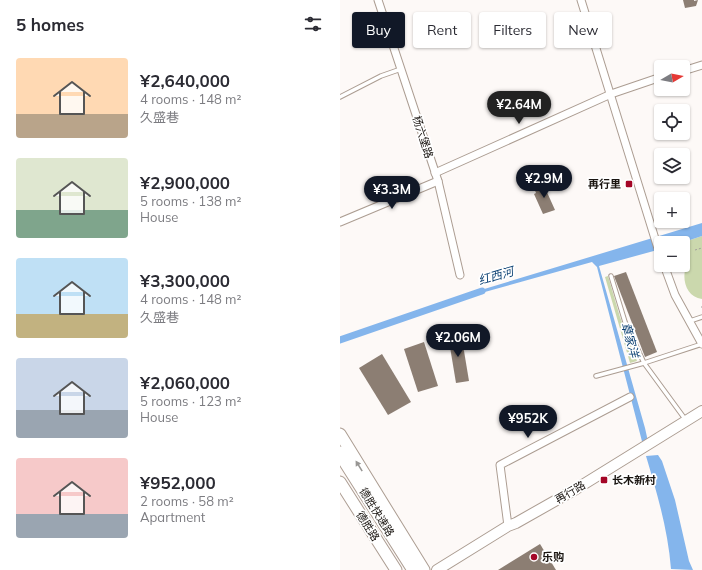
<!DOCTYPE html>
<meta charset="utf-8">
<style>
:root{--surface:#fff;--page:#f2f2f3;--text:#2b2b33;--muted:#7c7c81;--accent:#111827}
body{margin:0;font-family:Mulish,"Noto Sans SC",sans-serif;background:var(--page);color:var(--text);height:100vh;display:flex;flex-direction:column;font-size:15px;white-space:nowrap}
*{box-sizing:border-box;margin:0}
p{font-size:13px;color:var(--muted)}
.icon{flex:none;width:22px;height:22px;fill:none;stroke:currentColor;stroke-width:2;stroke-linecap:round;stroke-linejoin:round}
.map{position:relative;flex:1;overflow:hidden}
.drawer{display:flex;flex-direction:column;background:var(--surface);width:340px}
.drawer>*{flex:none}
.hud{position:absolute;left:12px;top:12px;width:290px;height:36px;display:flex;gap:8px}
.needle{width:26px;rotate:80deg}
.fabs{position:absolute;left:314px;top:60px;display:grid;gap:8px}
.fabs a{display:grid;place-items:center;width:36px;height:36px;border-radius:4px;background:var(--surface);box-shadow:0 1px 3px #0004;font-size:20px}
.price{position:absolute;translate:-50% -34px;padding:0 9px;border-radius:14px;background:var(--accent);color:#fff;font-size:13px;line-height:26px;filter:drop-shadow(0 1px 2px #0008)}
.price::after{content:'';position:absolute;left:50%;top:24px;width:12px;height:9px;margin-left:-6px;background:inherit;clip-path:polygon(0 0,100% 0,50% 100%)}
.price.current{background:#222;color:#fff}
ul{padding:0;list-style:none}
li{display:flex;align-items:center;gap:12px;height:100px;padding:0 16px}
li span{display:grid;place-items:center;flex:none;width:112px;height:80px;border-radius:4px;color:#555}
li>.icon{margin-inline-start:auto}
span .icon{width:48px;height:48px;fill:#fffc;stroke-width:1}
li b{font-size:17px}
h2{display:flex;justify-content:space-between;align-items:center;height:48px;padding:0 16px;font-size:17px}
.pill{padding:0 14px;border-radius:4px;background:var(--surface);box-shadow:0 1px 3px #0004;font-size:14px;line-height:36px}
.pill.current{background:var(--accent);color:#fff}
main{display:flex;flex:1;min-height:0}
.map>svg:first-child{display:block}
.green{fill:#cbd8ad}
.water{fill:#84b5ec}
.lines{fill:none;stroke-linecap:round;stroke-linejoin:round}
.canal{stroke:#84b5ec;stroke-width:7}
.building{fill:#8c7e73}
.lane-casing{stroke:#ac9d92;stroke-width:5.5}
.street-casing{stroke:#ac9d92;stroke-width:9}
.secondary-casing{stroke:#ac9d92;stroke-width:12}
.primary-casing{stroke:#ac9d92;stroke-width:13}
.highway-casing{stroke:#ac9d92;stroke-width:15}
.path{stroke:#a39e9b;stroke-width:1;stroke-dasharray:2 2;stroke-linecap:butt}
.lane{stroke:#fff;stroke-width:3.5}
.street{stroke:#fff;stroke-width:7}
.secondary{stroke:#fff;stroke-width:10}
.primary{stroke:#fff;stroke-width:11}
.highway{stroke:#fff;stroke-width:13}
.oneway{fill:#989694}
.poi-dot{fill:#a40627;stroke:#fff;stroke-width:1.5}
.labels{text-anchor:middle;stroke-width:3.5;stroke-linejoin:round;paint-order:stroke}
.street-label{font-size:11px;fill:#1a1511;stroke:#fff}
.poi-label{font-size:11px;font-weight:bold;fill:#1a1511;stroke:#fff;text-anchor:start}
.water-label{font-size:12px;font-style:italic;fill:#0c4173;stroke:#fff}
</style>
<main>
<section class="drawer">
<h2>5 homes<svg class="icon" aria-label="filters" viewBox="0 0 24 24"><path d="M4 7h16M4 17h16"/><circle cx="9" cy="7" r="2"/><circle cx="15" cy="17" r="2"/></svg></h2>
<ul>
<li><span style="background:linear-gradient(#ffd9b3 70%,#b9a48a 0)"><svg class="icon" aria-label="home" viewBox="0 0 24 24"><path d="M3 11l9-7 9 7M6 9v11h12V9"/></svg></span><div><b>¥2,640,000</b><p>4 rooms · 148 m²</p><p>久盛巷</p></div></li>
<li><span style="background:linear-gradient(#dfe7d0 65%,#7fa58c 0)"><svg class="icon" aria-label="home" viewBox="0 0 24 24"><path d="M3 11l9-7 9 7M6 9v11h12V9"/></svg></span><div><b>¥2,900,000</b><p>5 rooms · 138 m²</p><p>House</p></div></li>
<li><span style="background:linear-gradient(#bfe0f5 70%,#c2b280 0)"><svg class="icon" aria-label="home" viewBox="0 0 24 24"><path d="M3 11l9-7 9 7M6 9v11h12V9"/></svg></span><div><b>¥3,300,000</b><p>4 rooms · 148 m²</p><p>久盛巷</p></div></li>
<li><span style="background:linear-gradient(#c9d6e8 65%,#9aa5b1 0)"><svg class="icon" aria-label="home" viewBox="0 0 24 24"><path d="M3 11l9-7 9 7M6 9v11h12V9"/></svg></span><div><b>¥2,060,000</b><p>5 rooms · 123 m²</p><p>House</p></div></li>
<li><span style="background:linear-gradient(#f6c9c9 70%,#9aa5b1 0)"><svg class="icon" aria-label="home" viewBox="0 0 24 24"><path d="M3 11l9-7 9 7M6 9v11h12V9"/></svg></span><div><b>¥952,000</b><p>2 rooms · 58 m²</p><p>Apartment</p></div></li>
</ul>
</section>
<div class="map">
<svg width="362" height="570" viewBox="0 0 362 570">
<rect width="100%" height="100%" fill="#fdf9f7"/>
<g class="green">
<path d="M362,236V299C345,297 341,277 347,264L343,265V243H341Z"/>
<polygon points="268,276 280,317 297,361 290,363 265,277"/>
</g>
<g class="water">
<polygon points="362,223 362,236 341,243 321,243 321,249 259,266 305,428 309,446 305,453 257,267 252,262 134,295 131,293"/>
<path d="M318,455L322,461L335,500L349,561L353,570L331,569C328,530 317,493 306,456Z"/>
</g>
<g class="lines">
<polyline class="canal" points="0,340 142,291"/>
</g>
<g class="building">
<polygon points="343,0 354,0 354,1 358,0 356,6 345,8"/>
<polygon points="206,183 208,190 206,190 215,210 203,214 194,194 196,193 194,188"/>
<polygon points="286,272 317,352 305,357 274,276"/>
<polygon points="121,333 129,381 116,383 108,335"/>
<polygon points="84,342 98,386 78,392 64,349"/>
<polygon points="42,354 71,402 48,415 19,368"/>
<polygon points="200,544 216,570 158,570"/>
</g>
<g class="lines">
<g class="lane-casing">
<g id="lane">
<polyline points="0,97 41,76 61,69"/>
<polyline points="271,276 285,322 304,363 345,419"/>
<polyline points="350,321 362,317"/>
<polyline points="256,376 304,363 362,344"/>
</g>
</g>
<g class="street-casing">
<g id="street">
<polyline points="38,0 98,181 120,275"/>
<polyline points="241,0 321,258"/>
<polyline points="343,71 362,65"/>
<polyline points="95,173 271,94 321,77"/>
<polyline points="0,222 98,181"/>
<polyline points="324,265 335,295 362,344"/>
<polyline points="168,526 160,465 290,397"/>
</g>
</g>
<g class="secondary-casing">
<polyline id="secondary" points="97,570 168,526 176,523 236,489 362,411"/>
</g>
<g class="primary-casing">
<g id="primary">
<polyline points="0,434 84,570"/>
<polyline points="0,482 56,570"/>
</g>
</g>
<g class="highway-casing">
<polyline id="highway" points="0,453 74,570"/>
</g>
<g class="path">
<polyline points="355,250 362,248"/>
<polyline points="362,306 362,308"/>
</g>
<use href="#lane" class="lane"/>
<use href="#street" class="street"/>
<use href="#secondary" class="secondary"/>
<use href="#primary" class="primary"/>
<use href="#highway" class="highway"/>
</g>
<defs><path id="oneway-solid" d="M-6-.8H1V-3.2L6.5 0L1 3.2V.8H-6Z"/></defs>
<use class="oneway" href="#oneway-solid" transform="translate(19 466) rotate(-122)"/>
<g class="poi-dot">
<rect x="285" y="180" width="8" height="8" rx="2"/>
<rect x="260" y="476" width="8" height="8" rx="2"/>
<circle cx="194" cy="557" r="4"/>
</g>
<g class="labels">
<g class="street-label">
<text transform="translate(83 137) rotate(72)" y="4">杨六堡路</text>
<text transform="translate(230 492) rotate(-30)" y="4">再行路</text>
<text transform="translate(37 512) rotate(58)" y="4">德胜快速路</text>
<text transform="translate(28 526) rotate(58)" y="4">德胜路</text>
</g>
<g class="poi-label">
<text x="281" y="188" text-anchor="end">再行里</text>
<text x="272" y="484">长木新村</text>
<text x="202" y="561">乐购</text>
</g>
<g class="water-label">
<text transform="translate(156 276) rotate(-16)" y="4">红西河</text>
<text transform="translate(290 340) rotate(75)" y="4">章家洋</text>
</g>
</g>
</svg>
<div class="fabs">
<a><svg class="needle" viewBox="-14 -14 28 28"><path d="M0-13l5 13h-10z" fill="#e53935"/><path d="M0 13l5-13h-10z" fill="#7c7c81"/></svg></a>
<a><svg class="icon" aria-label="locate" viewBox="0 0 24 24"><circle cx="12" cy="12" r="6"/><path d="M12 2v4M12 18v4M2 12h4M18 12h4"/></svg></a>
<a><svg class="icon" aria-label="layers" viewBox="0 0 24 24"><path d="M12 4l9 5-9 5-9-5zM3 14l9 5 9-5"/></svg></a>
<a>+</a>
<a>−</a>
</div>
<b class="price current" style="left:179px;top:125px">¥2.64M</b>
<b class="price" style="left:204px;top:199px">¥2.9M</b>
<b class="price" style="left:52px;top:210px">¥3.3M</b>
<b class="price" style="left:118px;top:358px">¥2.06M</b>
<b class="price" style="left:188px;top:439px">¥952K</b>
<div class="hud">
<a class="pill current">Buy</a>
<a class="pill">Rent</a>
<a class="pill">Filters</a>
<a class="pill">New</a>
</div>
</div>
</main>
